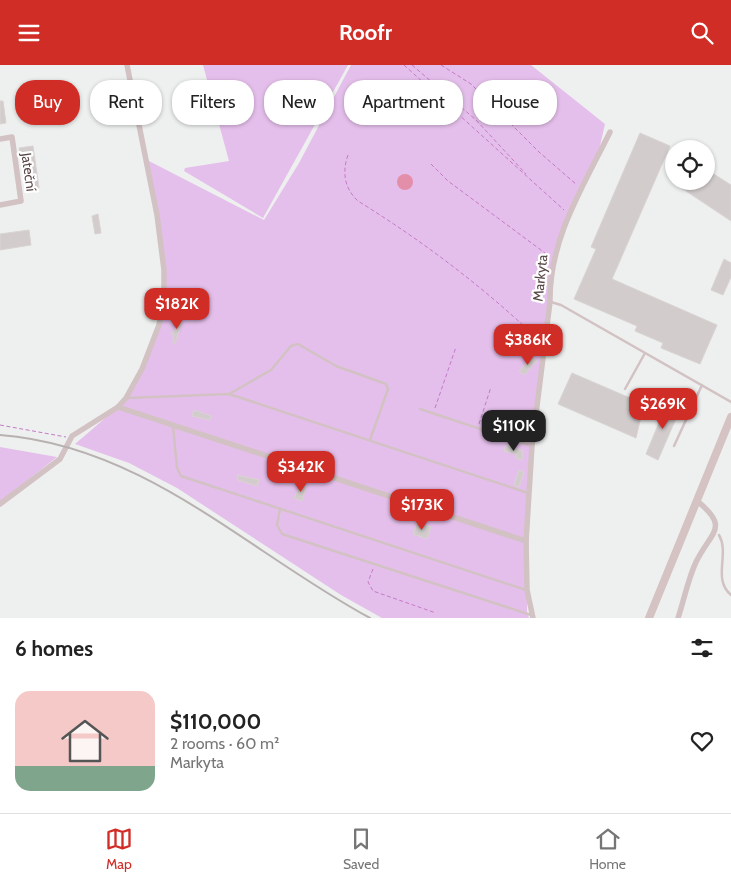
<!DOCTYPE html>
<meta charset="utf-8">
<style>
:root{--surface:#fff;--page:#f6f6f6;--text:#222;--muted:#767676;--line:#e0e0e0;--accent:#d12d27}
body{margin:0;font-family:Cabin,sans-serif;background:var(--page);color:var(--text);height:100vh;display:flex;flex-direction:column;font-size:19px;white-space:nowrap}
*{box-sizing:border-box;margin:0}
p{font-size:16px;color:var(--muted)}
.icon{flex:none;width:28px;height:28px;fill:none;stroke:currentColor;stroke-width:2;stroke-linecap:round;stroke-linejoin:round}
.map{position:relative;height:553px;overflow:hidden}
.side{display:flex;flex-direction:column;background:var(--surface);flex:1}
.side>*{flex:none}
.top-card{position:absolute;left:15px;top:15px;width:701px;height:45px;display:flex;gap:10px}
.controls{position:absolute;left:665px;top:75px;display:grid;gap:10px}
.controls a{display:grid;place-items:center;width:50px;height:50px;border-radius:50%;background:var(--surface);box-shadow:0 1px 4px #0004;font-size:25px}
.price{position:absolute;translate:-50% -42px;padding:0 11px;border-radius:10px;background:var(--accent);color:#fff;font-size:16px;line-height:32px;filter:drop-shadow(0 1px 2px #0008)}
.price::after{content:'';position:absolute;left:50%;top:30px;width:15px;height:11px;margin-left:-8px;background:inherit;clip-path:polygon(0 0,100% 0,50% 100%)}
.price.current{background:#222;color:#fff}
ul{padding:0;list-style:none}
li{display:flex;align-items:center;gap:15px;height:125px;padding:0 15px}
li span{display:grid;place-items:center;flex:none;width:140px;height:100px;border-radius:15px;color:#555}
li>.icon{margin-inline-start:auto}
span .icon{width:60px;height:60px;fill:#fffc;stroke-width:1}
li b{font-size:21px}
h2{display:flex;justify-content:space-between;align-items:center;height:60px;padding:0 15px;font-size:21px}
.tag{padding:0 18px;border-radius:20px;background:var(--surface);box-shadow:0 1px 4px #0004;font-size:18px;line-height:45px}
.tag.current{background:var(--accent);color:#fff}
header{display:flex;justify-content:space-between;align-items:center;height:65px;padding:0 15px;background:var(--accent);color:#fff;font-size:22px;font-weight:800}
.menu{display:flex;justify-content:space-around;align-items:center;height:70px;border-top:1px solid var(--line);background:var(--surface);font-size:14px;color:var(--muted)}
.menu a{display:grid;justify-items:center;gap:2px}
.menu .current{color:var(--accent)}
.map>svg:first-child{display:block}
.green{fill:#e5bfeb}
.water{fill:#e48faa}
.building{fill:#d2cccc;stroke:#d9d3d2}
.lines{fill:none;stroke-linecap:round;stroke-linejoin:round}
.path{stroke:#c47ac6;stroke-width:1;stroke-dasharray:4 2.5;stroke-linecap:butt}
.lane{stroke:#d2c2c3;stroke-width:2.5}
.street{stroke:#d2c2c3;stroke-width:5.5}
.secondary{stroke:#d5c2c2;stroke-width:8}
.rail{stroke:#b7b1b0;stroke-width:2}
.labels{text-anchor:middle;stroke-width:4.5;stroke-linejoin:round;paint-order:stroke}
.street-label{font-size:14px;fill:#594748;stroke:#fff}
</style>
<header><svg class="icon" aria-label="menu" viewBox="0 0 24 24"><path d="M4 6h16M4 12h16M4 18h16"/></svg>Roofr<svg class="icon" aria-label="search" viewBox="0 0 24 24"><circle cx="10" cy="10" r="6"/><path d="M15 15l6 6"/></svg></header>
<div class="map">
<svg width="731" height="553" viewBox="0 0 731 553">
<rect width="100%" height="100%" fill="#eef0ef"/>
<g class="green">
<polygon points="203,0 348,0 263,153 184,106 185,103 229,96"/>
<polygon points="351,0 531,0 605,59 597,94 557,181 532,381 527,525 527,546 529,553 382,553 341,530 177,423 129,398 75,379 118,342 142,304 159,260 165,217 147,95 264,155 299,98"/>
<polygon points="0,382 57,392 0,437"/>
</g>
<circle class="water" cx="405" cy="117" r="8"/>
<g class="building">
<polygon points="0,36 3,36 6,58 0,59"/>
<polygon points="640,68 670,81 612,214 717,260 700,299 661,283 663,278 635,266 637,261 574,234 596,184 591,182"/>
<polygon points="33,81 39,123 26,126 19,83"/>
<polygon points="706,104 731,120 731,156 671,116 706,116"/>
<polygon points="98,149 101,168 95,169 92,151"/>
<polygon points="29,165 31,180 0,185 0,169"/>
<polygon points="724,194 731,198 731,212 723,230 711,225"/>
<polygon points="176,255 182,256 175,279 173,278 174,270 171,269 175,265"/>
<polygon points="532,292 537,296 524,310 519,306"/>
<polygon points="572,308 644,339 636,373 558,339"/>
<polygon points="668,336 681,342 658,395 646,389"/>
<polygon points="194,345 211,351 210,355 192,351"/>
<polygon points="500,355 516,360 514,367 498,362"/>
<polygon points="506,380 523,386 522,395 516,393 517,390 504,386"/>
<polygon points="519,405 524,407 519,422 514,420"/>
<polygon points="237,410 259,415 257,421 238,415"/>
<polygon points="301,419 306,422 302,436 294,433"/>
<polygon points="417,457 431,462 427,474 413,469"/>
</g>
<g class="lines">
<g class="path">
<polyline points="404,0 564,145"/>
<polyline points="412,0 476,55 526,109"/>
<polyline points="441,0 471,19 539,87 577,120"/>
<path d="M348,90C342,107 344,123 358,136C424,177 482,221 539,275"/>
<polyline points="431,99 448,116 549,191"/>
<polyline points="435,343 456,282"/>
<polyline points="479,359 491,322"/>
<polyline points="0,360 66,372"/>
<polyline points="373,504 368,517 373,526 436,548"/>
</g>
<g class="lane">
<polyline points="551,237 561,240 731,337"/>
<polyline points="625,324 645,288"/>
<polyline points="231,328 271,305 291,281 298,279 336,301 386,319 388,324 370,375"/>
<polyline points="127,333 229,329 528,428"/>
<polyline points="420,344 532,381"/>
<polyline points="173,361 177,403 181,411 526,525"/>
<polyline points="674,381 702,320"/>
<polyline points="280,444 277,460 282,469 531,550"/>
<path d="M719,470C730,489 712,514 731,530"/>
</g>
<g class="street">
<polyline points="0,74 12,72 21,136 0,140"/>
<polyline points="118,342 526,476"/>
<polyline points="0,439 60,394 72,371 118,342 126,333 142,304 159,260 164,235 164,205 157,150 127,0"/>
<path d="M533,553L527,525L526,476L532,381L550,237C549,174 583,122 610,67"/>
<path d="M678,553C684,535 688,514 696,497C711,466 731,463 696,435"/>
</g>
<polyline class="secondary" points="649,553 731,352"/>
<path class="rail" d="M0,370C145,381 248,487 370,553"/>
</g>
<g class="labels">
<g class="street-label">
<text transform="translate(29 107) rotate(82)" y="5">Jateční</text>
<text transform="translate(540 213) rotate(-84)" y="5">Markyta</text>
</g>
</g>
</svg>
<div class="controls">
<a><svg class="icon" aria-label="locate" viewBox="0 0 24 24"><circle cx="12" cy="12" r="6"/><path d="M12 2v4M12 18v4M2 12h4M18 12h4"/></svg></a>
</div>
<b class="price" style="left:177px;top:265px">$182K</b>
<b class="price" style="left:528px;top:301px">$386K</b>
<b class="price" style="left:663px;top:365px">$269K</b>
<b class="price current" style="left:514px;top:387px">$110K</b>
<b class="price" style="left:301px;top:428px">$342K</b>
<b class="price" style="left:422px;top:466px">$173K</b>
<div class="top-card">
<a class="tag current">Buy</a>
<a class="tag">Rent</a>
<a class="tag">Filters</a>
<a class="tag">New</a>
<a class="tag">Apartment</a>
<a class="tag">House</a>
</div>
</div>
<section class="side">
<h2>6 homes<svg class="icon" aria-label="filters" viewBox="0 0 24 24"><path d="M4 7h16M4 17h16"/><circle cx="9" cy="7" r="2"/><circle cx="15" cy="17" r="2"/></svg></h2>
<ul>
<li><span style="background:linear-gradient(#f6c9c9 75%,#7fa58c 0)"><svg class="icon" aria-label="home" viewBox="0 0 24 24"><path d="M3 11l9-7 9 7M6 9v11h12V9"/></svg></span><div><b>$110,000</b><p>2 rooms · 60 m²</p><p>Markyta</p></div><svg class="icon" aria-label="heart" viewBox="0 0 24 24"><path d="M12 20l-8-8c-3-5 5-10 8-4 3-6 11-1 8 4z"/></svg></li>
</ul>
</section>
<nav class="menu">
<a class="current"><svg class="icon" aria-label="map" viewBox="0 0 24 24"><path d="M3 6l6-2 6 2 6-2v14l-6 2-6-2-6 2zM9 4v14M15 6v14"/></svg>Map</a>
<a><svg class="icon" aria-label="saved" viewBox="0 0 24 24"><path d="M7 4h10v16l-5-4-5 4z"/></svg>Saved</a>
<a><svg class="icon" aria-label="home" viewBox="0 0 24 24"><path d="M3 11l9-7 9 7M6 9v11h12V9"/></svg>Home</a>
</nav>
